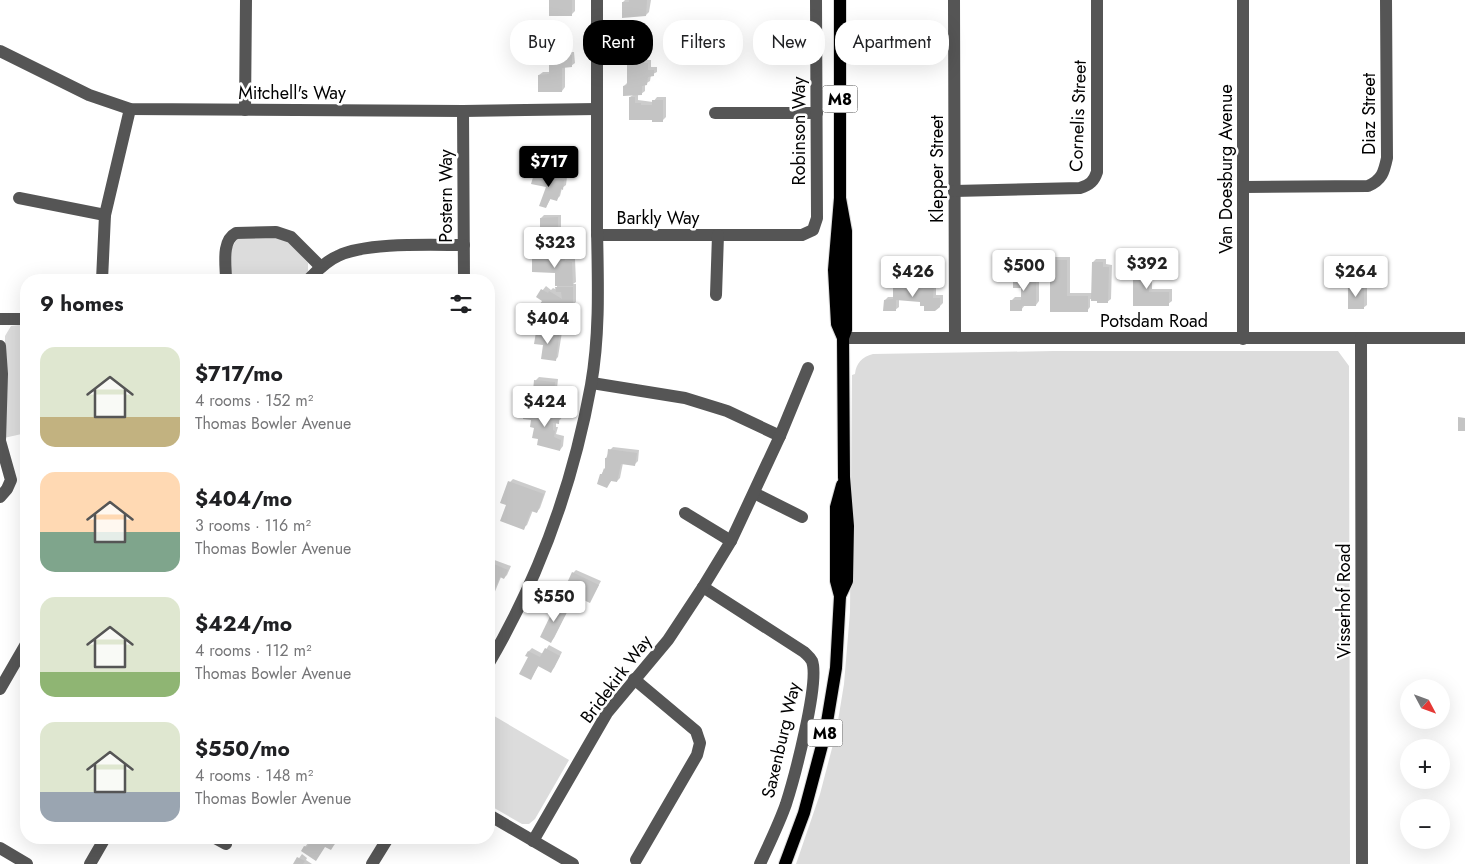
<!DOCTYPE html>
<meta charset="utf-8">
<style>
:root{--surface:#fff;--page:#f6f6f6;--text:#202124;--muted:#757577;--accent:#000}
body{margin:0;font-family:Jost,sans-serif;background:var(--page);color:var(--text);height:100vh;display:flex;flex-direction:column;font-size:19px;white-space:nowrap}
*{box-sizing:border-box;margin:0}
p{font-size:16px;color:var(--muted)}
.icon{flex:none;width:28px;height:28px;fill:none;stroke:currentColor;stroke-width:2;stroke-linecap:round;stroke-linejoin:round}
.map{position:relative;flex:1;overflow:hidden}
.side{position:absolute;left:20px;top:274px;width:475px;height:570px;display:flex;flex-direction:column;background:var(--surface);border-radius:20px;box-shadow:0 5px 20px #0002}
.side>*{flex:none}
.top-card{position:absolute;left:510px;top:20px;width:475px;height:45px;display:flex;gap:10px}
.needle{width:32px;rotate:131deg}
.buttons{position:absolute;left:1400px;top:679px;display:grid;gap:10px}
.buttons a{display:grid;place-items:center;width:50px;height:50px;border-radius:50%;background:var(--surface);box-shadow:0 5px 20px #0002;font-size:25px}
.price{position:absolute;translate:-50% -42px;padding:0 11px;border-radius:5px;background:#fff;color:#222;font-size:16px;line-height:32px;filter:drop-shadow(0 1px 2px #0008)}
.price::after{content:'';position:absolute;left:50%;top:30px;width:15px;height:11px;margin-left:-8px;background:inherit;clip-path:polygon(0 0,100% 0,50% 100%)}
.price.current{background:var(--accent);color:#fff}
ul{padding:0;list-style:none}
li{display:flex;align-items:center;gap:15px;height:125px;padding:0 20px}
li span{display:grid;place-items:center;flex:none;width:140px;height:100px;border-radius:15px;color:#555}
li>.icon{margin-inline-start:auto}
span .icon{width:60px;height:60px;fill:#fffc;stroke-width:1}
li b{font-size:21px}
h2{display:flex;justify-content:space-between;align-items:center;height:60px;padding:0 20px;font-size:21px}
.chip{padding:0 18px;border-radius:20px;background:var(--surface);box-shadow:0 5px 20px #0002;font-size:18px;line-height:45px}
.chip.current{background:var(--accent);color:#fff}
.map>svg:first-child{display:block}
.green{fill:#dcdcdc}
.shadow{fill:#0003}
.building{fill:#c4c4c4}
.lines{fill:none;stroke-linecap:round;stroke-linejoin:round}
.major-casing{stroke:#dbdbdb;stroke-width:14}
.minor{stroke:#555;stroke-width:12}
.major{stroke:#000;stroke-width:12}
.labels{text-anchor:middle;stroke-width:5;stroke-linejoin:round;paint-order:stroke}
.shield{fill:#fff;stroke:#4c4c4c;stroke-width:1}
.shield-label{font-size:16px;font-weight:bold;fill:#000}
.street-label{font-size:18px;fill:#000;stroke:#fff}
</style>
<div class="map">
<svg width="1465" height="864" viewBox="0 0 1465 864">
<rect width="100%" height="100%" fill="#fff"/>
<g class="green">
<polygon points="277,237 287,240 308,263 308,272 301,280 230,280 230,251 237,239"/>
<polygon points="26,324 26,433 4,438 5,336 11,326"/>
<path d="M1054,351H1338L1349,366L1350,864H796L820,794L836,733L844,684L850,612L852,375L855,374C856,363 862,357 873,354Z"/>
<polygon points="489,713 569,760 535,819 529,824 522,824 489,805"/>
</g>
<g class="shadow">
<polygon points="551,0 575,0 575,11 571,15"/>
<polygon points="625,0 651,0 649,12 646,15 623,2"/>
<polygon points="565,52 574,52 575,63 571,66 565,66 565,87 562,91 539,75 543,72 550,72 550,61 553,58 562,58"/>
<polygon points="632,60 651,60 651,67 657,67 657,72 651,75 650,81 645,84 645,91 641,94 638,94 638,100 653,102 657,97 666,97 666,117 662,121 654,119 630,119 630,97 633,95 624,86 627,83 629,64"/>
<polygon points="539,172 549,175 552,172 567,177 566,185 562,188 560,196 556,200 551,198 546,207 547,186 535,175"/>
<polygon points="544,215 561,215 561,229 558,232 552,232 552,235 548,239 541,218"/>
<polygon points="567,251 568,259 575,259 576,282 573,284 576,284 576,302 572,305 538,296 546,286 551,290 553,288 557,290 557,271 533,257 537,254 554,254 556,252"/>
<polygon points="1055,257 1070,257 1070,293 1092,293 1093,262 1096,259 1106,259 1106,264 1112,265 1111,299 1107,302 1090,299 1090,307 1087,311 1052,311 1051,261"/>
<polygon points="1143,263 1152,263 1152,289 1172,289 1172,301 1168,304 1134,304 1135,270"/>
<polygon points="1017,268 1025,269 1025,277 1039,277 1039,301 1036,305 1025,305 1021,310 1011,301 1015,297 1022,297 1023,287 1014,272"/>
<polygon points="898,283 936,283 936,295 943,295 943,303 940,306 925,305 921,300 899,298 899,307 895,310 885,300 888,297 894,297 894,287"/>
<polygon points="1353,284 1367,284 1367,305 1363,308 1350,287"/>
<polygon points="541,329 562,332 558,357 555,360 545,344 536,342 537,332"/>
<polygon points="539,377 558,379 556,399 552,403 533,401 536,380"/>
<polygon points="553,407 563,409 561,419 556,422 556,427 558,427 556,434 564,436 563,446 560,450 539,438 532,419 525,411 528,408 550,411"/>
<polygon points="613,447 639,450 638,461 634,465 623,463 620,478 617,481 612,480 607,486 601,475 606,467 606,458 610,450"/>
<polygon points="513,479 546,491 540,508 537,512 533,510 527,525 523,528 507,505 510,482"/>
<polygon points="489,558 511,566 507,575 504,578 501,577 494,594 491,597 489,596"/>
<polygon points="576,570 601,581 590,601 576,595 569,606 570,606 554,638 551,641 557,605 573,573"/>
<polygon points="549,645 562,652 554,668 550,671 539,665 531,678 529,657 527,655 529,651 532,648 543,654"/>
<polygon points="315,838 338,838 334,845 325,846 316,859 302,851 308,843 310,844"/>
<polygon points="302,854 307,858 306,860 312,864 295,864"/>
</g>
<g class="building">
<rect x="549" y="0" width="23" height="16"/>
<polygon points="629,0 647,0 646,16 622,18 622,2 629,2"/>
<polygon points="560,55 572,55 572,67 562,68 562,92 538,92 538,75 549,74 549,61 560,60"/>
<polygon points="627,63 648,63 648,70 654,70 654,76 648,77 647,85 642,86 642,95 623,96 623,86 627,85"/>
<polygon points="629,97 635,97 635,103 641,103 641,105 652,105 652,100 663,100 663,122 652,122 652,120 629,120"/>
<polygon points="534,174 546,178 548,174 564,180 563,190 561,189 557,201 550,199 546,208 539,206 546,187 531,184"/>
<polygon points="558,217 558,233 549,233 549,240 540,240 540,218"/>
<polygon points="551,254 564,254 565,261 572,262 573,286 555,286 555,273 532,272 532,257 551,257"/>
<polygon points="1050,260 1067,260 1067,296 1088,296 1088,312 1050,312"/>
<polygon points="1092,262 1103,262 1103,267 1109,267 1108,303 1097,303 1097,301 1091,301"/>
<polygon points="1138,266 1149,266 1149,292 1169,292 1169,306 1133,306 1133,270 1138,270"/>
<polygon points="1013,271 1022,271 1022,280 1036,280 1036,306 1022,306 1022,311 1010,311 1010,300 1021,300 1021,288 1013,288"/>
<polygon points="893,286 934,286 933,298 940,298 940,307 935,311 924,311 924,306 920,306 920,302 896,300 896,311 883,311 884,300 893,299"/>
<polygon points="555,287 573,287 573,307 557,306 544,325 531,317 542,301 536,297 541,289 548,293 549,291 562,299 561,292 556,292"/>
<rect x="1348" y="287" width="16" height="22"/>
<polygon points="536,332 559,335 556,361 541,359 543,345 534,344"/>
<polygon points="534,380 555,382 553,404 532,402"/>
<polygon points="549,410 560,412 559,424 553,423 553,430 555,431 554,437 561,440 560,451 537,445 538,439 532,438 534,428 530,427 531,420 523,419 524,411 548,414"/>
<polygon points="1458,417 1465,418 1465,431 1458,431"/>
<polygon points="608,449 637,453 635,466 621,464 617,482 611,481 607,488 597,484 600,474 602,474 604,468 605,469 605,458 607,458"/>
<polygon points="508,481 544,494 537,513 531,511 524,530 500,521 506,505 500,503"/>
<polygon points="489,562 508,570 504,579 500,577 491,598 489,597"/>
<polygon points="572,572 599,585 590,603 575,596 568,608 558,603"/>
<polygon points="556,604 568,610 551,643 540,637"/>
<polygon points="545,648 560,656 551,673 538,666 531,680 519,674 528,657 525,656 528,651 540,657"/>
<polygon points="313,838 329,838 336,842 331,850 325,847 316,861 301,851 304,846 307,847"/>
<polygon points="297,857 305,861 303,864 293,864"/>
</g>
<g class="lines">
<g class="major-casing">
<g id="major">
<polyline points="840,0 840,198 834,270 837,324 843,338"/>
<polyline points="840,596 836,581 836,507 842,485"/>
<polyline points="785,864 804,813 825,734 836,668 840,596 847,581 848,526 844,477 843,338 846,330 846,231 840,198"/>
</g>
</g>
<g class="minor">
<polyline points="954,0 955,338"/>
<polyline points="1243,0 1243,339"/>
<polyline points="0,51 89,95 130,109 463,111 597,109"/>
<polyline points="245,110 246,0"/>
<polyline points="463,111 464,280"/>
<polyline points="715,113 817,113"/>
<path d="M1244,187L1368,186C1382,180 1384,172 1387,158L1386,0"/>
<path d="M954,191L1080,188C1090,185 1094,181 1097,172V0"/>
<polyline points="19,198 105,215"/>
<polyline points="597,235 802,235 813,230 817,218 816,0"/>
<polyline points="102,280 105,215 130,109"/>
<path d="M226,280C226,265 221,241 236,233L276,232L291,237L321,267"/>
<path d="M308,280C317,271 326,261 338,256C366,242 431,245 464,245"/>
<polyline points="716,295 718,235"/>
<polyline points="0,319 26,319"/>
<polyline points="843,338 1465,338"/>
<polyline points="1361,338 1362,864"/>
<polyline points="0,346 2,374 0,441 11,480 7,489 0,497"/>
<polyline points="592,383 685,398 727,411 780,436"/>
<polyline points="754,493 802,517"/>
<polyline points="685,513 731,541"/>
<path d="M703,587L804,652C807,655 810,657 812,661C820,682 794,779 786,804C779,824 769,844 760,864"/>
<path d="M489,663C540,576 573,484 591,385C600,334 598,281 597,230C597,154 597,77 597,0"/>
<polyline points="634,679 696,731 700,743 697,755 636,860"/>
<polyline points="0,689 26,644"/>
<polyline points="489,815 573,864"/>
<polyline points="215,838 226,844"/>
<polyline points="533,841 607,713 668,640 703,587 731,541 780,436 808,368"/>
<polyline points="0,848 27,864"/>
<polyline points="90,864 105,838"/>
<polyline points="372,864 388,838"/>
</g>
<use href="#major" class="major"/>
</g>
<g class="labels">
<g class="shield">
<rect x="822.5" y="85.5" width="35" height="27" rx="4"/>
<rect x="807.5" y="719.5" width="35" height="27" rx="4"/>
</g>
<g class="shield-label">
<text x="840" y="105">M8</text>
<text x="825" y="739">M8</text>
</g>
<g class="street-label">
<text x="292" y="99">Mitchell's Way</text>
<text transform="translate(1369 114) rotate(-90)" y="6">Diaz Street</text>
<text transform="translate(1078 116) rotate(-88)" y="6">Cornelis Street</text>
<text transform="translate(799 131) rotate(-90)" y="6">Robinson Way</text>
<text transform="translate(937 169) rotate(-90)" y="6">Klepper Street</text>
<text transform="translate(1226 169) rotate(-90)" y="6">Van Doesburg Avenue</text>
<text transform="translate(446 196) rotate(-90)" y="6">Postern Way</text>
<text x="658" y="224">Barkly Way</text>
<text x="1154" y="327">Potsdam Road</text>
<text transform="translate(1344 601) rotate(-90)" y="6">Visserhof Road</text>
<text transform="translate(616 679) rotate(-53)" y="6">Bridekirk Way</text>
<text transform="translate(781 740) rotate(-77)" y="6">Saxenburg Way</text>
</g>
</g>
</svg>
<div class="buttons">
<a><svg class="needle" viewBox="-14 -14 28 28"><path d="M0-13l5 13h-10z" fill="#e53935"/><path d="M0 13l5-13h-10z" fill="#757577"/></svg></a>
<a>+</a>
<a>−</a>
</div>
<b class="price current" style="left:549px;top:188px">$717</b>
<b class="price" style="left:555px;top:269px">$323</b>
<b class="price" style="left:1147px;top:290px">$392</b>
<b class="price" style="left:1024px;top:292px">$500</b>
<b class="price" style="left:913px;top:298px">$426</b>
<b class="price" style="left:1356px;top:298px">$264</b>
<b class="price" style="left:548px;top:345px">$404</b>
<b class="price" style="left:545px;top:428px">$424</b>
<b class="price" style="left:554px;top:623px">$550</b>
<div class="top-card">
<a class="chip">Buy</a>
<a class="chip current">Rent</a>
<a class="chip">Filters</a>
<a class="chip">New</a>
<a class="chip">Apartment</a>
</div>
<section class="side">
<h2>9 homes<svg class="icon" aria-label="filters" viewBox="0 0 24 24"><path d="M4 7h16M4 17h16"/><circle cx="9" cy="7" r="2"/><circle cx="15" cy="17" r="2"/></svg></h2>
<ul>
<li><span style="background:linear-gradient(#dfe7d0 70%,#c2b280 0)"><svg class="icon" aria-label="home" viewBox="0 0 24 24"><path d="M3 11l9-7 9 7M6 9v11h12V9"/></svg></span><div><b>$717/mo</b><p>4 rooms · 152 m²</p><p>Thomas Bowler Avenue</p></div></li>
<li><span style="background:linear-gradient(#ffd9b3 60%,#7fa58c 0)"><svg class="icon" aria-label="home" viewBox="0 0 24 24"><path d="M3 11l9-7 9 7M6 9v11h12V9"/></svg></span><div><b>$404/mo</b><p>3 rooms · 116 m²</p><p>Thomas Bowler Avenue</p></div></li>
<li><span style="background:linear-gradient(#dfe7d0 75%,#8fb573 0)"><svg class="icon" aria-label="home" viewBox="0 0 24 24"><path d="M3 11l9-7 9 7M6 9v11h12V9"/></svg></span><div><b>$424/mo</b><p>4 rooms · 112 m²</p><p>Thomas Bowler Avenue</p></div></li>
<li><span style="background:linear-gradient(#dfe7d0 70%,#9aa5b1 0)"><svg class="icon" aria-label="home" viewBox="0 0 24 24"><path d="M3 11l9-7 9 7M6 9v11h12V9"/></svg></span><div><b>$550/mo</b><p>4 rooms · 148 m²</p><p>Thomas Bowler Avenue</p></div></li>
</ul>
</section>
</div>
